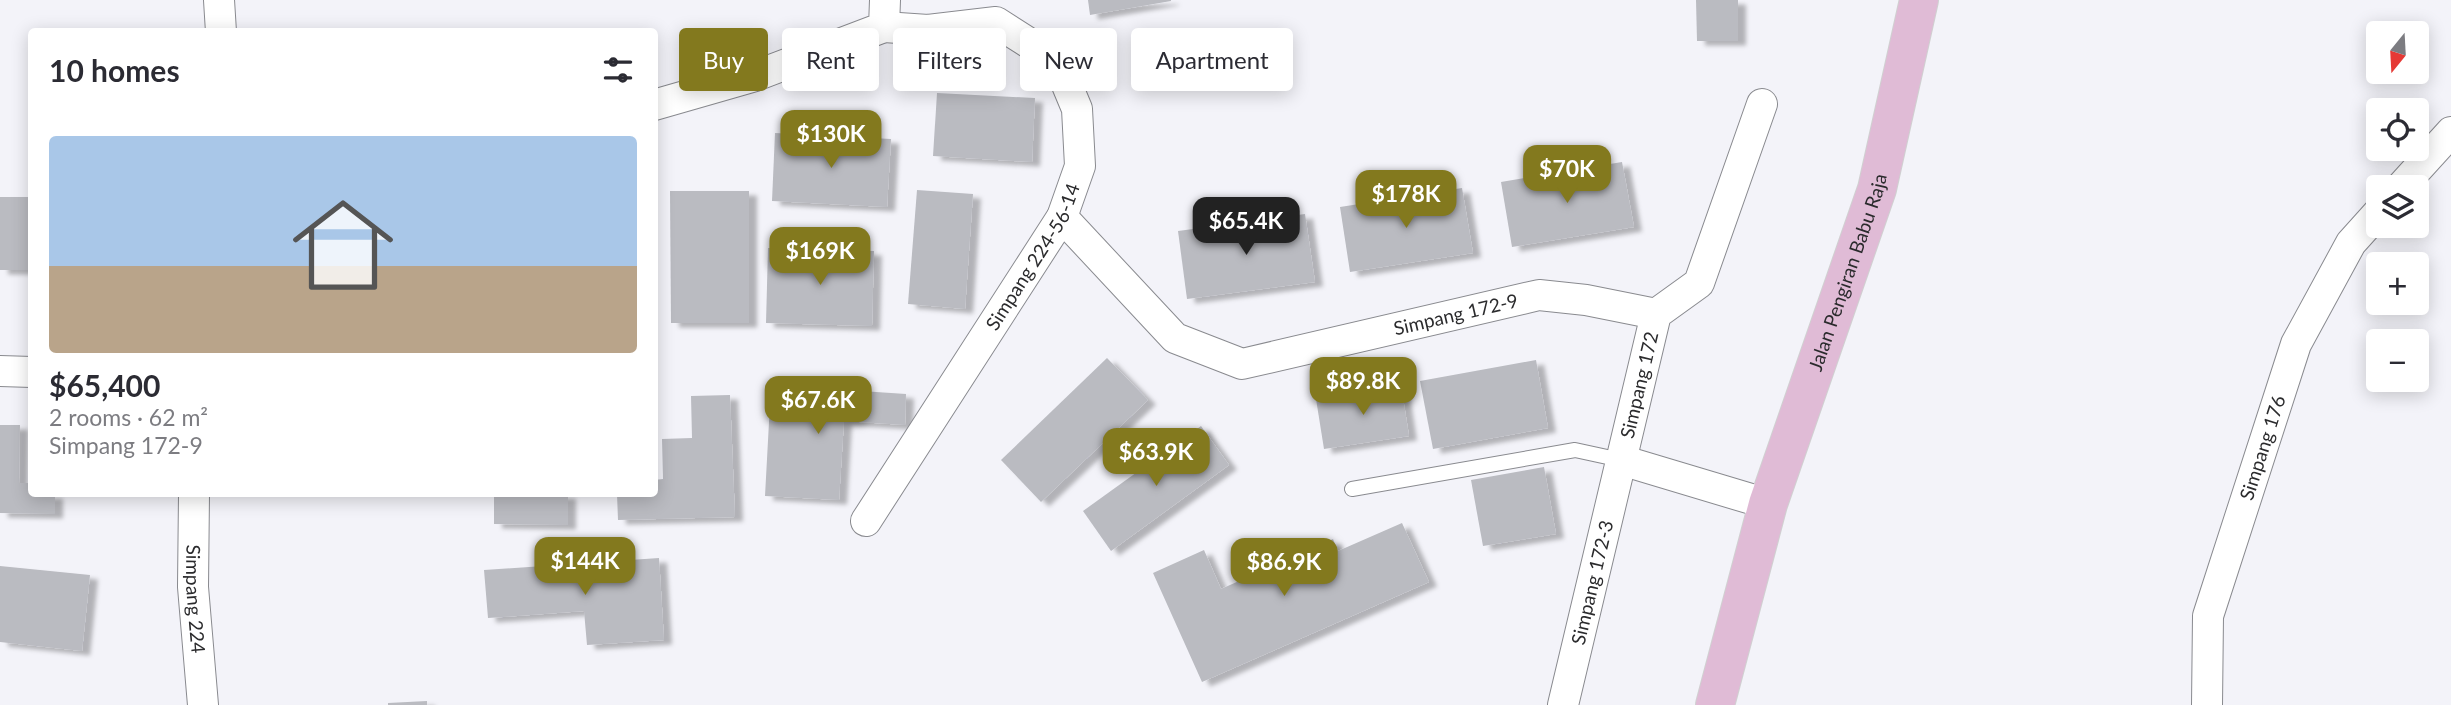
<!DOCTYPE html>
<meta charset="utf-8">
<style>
:root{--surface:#fff;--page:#f2f2f3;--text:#2b2b33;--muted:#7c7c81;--line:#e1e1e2;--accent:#83791e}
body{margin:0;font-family:Lato,sans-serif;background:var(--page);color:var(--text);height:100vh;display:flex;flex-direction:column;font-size:26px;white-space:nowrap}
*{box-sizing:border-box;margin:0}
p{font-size:23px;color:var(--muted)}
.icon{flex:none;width:38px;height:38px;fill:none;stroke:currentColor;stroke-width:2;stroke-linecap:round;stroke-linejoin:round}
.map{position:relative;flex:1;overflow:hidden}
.side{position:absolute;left:28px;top:28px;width:630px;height:469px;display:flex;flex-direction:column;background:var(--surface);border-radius:7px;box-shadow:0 4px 18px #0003}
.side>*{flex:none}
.hud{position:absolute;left:679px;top:28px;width:665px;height:63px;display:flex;gap:14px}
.needle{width:46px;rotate:198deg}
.buttons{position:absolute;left:2366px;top:21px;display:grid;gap:14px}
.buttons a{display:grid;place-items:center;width:63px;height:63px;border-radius:7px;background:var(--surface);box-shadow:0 4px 18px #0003;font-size:35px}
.price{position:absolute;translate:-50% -60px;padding:0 16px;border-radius:14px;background:var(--accent);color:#fff;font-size:23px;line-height:46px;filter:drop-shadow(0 2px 4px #0008)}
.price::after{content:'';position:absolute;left:50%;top:42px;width:21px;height:16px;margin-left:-10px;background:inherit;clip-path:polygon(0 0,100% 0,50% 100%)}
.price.on{background:#222;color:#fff}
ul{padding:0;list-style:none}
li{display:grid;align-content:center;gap:14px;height:371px;padding:0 21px}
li+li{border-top:2px solid var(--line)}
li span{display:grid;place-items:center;height:217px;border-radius:7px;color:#555}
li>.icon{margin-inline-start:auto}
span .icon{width:126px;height:126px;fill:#fffc;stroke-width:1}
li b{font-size:30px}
h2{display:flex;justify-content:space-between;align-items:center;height:84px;padding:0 21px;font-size:30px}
.pill{padding:0 24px;border-radius:7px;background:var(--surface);box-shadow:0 4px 18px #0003;font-size:24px;line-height:63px}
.pill.on{background:var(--accent);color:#fff}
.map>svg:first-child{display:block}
.building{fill:#babbc1;filter:url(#shadow)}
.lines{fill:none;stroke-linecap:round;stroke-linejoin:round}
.service-casing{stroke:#898a8f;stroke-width:16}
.minor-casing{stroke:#898a8f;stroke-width:32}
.primary-casing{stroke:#d0d0d1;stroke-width:40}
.service{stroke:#fff;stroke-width:14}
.minor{stroke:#fff;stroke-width:30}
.primary{stroke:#e0bbd6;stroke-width:38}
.labels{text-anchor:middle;stroke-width:7;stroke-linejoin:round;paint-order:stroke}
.street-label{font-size:19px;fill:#2b2b2d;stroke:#fff}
</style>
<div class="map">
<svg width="2451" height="705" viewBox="0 0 2451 705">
<defs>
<filter id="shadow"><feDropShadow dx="8" dy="4.5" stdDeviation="2" flood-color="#0004"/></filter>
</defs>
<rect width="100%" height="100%" fill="#f3f3f9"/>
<g class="building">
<polygon points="1088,0 1171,0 1171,1 1090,15"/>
<polygon points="1696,0 1738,0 1738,41 1697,41"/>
<polygon points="937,93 1035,98 1032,162 933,156"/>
<polygon points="775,133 891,139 887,207 772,201"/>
<polygon points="1622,162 1634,227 1512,247 1501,182"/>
<polygon points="1462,188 1473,253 1350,272 1340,207"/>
<polygon points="917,190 973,194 965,309 908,304"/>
<polygon points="670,191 749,191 749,323 671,323"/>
<rect x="0" y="197" width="32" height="73"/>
<polygon points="1305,214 1315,282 1187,299 1178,231"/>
<polygon points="768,248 874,251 872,326 766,323"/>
<polygon points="1107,358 1148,400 1041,502 1001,460"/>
<polygon points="1536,360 1548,428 1433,449 1420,381"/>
<polygon points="771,385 906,394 905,425 844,421 839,500 765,496"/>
<polygon points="1401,385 1409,436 1324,449 1316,399"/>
<polygon points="730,395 735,517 618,520 617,494 654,494 654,480 663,479 662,439 692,438 691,396"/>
<polygon points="0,425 20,425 19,483 32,483 32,494 55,494 55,514 0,513"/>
<polygon points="1201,426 1229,465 1111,551 1083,511"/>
<polygon points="1544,467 1556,534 1483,546 1471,480"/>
<polygon points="494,494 568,494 568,525 494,524"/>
<polygon points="1402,523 1429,582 1202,682 1153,573 1204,550 1221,589 1333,539 1338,551"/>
<polygon points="659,558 664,640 587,645 584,611 488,618 484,570"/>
<polygon points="0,566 90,575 82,651 0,642"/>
<polygon points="427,701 427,705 388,705 388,703"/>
</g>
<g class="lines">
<g class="service-casing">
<polyline id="service" points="1352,489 1575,450 1621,460"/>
</g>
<g class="minor-casing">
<g id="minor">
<polyline points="219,0 221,32"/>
<polyline points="654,105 755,76 884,27 885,0"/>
<polyline points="2401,187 2451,132"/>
<path id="s1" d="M1062,217L1175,338L1242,364L1539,295L1586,300L1656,314"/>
<polyline points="0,371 32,372"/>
<polyline points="1621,460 1768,504"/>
<path id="s2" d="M194,494L193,587L203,705"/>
<path id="s3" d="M866,521L1062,217L1080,166L1077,109L1057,61L996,22L928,30L884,27"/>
<path id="s4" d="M1563,705L1656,314L1699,283L1762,104"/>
<path id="s5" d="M2207,705L2208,616L2296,344L2351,243L2378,213"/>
</g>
</g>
<g class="primary-casing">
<g id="primary">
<path id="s6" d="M1715,705L1768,504L1877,189L1919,0"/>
</g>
</g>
<use href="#service" class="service"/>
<use href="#minor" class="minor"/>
<use href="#primary" class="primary"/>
</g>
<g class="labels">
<g class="street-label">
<text dy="7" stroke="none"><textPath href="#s3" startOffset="313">Simpang 224-56-14</textPath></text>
<text dy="7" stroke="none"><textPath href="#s6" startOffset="453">Jalan Pengiran Babu Raja</textPath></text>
<text dy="7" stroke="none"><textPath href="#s1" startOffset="457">Simpang 172-9</textPath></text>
<text dy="7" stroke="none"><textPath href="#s4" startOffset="329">Simpang 172</textPath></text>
<text dy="7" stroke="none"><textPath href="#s5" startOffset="266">Simpang 176</textPath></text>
<text dy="7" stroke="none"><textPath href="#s4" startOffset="126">Simpang 172-3</textPath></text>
<text dy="7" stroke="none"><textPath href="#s2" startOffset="105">Simpang 224</textPath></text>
</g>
</g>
</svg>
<div class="buttons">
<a><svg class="needle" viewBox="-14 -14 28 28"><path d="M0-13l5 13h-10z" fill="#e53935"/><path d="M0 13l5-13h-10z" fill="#7c7c81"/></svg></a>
<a><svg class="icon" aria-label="locate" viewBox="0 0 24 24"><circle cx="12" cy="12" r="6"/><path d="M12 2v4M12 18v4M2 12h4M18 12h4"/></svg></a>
<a><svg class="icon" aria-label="layers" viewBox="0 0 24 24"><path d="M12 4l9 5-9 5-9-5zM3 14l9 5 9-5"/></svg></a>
<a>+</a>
<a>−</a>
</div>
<b class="price" style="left:831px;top:170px">$130K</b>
<b class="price" style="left:1567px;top:205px">$70K</b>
<b class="price" style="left:1406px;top:230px">$178K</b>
<b class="price on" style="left:1246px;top:257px">$65.4K</b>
<b class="price" style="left:820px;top:287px">$169K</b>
<b class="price" style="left:1363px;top:417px">$89.8K</b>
<b class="price" style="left:818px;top:436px">$67.6K</b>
<b class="price" style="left:1156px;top:488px">$63.9K</b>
<b class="price" style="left:585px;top:597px">$144K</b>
<b class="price" style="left:1284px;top:598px">$86.9K</b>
<div class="hud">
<a class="pill on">Buy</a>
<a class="pill">Rent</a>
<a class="pill">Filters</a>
<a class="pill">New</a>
<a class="pill">Apartment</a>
</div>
<section class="side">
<h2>10 homes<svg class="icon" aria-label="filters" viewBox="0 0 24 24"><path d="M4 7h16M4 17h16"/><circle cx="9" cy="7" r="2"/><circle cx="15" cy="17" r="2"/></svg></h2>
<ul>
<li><span style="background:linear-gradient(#a9c7e8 60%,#b9a48a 0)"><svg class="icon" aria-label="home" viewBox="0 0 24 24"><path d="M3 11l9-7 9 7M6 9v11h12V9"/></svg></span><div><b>$65,400</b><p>2 rooms · 62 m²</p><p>Simpang 172-9</p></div></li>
</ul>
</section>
</div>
